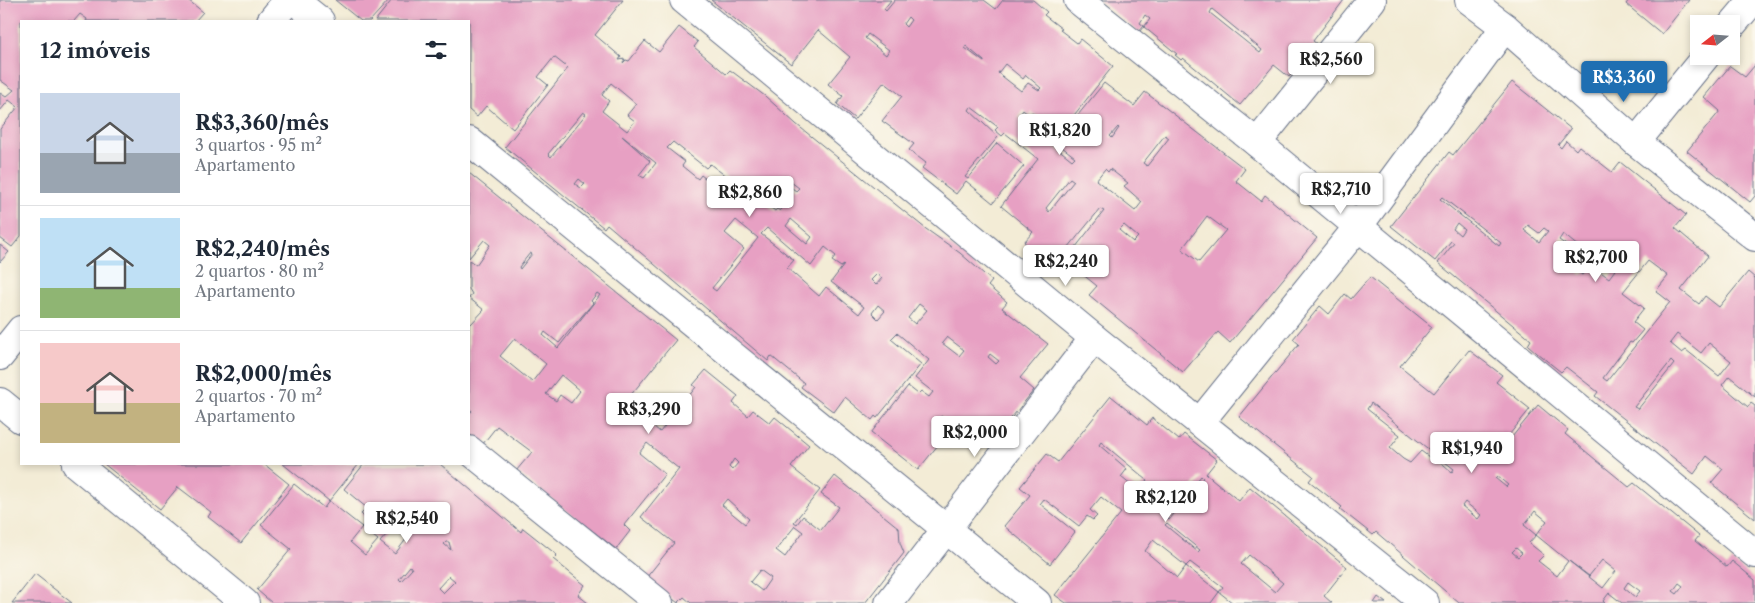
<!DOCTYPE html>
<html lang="pt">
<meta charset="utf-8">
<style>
:root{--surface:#fff;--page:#f6f6f7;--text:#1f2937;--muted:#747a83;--line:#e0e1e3;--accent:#1f6fb2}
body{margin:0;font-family:"Libre Caslon Text",serif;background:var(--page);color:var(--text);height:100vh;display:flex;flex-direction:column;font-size:19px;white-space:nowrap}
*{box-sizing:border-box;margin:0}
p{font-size:16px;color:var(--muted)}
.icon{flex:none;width:28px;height:28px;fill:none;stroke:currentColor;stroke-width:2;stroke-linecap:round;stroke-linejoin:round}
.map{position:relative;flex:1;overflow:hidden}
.drawer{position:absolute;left:20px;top:20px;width:450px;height:445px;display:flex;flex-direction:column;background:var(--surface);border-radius:0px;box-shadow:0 2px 8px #0003}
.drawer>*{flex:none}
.needle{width:32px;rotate:253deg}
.buttons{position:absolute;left:1690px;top:15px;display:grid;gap:10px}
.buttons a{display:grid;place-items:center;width:50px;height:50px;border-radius:0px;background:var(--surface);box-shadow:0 2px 8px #0003;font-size:25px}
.price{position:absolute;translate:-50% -42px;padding:0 11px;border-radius:5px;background:#fff;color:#222;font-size:16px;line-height:32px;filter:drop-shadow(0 1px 2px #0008)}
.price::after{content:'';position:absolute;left:50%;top:30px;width:15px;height:11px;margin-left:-8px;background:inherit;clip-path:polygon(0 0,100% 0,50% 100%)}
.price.current{background:var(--accent);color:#fff}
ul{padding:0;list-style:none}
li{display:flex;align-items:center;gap:15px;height:125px;padding:0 20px}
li+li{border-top:1px solid var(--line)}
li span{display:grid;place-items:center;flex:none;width:140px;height:100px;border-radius:0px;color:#555}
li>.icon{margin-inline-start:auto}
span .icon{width:60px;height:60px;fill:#fffc;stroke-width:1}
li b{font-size:21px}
h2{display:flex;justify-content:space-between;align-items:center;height:60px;padding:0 20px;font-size:21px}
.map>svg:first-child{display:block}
.building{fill:#e7a0c3;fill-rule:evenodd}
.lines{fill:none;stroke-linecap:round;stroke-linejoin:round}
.minor-casing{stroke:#677188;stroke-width:30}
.minor{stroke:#fff;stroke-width:28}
</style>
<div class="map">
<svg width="1755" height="603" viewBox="0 0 1755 603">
<rect width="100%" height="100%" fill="#fbf7ec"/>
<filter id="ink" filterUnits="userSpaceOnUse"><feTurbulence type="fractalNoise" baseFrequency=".02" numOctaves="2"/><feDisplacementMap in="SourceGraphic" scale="10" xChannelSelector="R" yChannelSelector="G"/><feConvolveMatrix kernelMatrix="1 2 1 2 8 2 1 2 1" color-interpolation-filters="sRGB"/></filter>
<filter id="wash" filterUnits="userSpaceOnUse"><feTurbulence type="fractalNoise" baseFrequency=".0096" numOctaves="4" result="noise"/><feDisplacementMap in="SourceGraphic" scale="20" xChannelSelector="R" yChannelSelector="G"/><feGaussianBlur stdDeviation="1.12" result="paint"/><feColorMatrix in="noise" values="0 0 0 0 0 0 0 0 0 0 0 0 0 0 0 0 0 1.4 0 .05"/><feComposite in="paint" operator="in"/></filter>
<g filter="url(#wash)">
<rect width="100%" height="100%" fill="#f3ecd6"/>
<g id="blocks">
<g class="building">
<polygon points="0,0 188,0 203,12 195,21 86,21 87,19 80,14 74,21 21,21 21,236 12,247 0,238 0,129 18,107 9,100 0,111 0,93 6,97 14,90 0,80"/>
<polygon points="335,0 389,0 370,21 361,21"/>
<path d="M392,0H623L595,35L621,57L619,60L625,59L623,63L626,60L629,61L645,41L659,52L679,27L698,42L694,47L726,74L730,70L765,96L796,124L926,229L960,253L992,281L988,286L1007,302L1002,308L1048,344L1020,378L1034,390L1008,422L1003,419L976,452L950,430L918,470L871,433L908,386L918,394L921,391L929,397L933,392L915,378L929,360L897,333L891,339L921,364L877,418L875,416L872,420L845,397L834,412L801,387L804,383L771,356L768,361L607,224L604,228L505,147L568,68L554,57L538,77L548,85L513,129L486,106L477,117L469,110V21H375ZM611,83L636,104L627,115L635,121L627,131L602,111L609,101L602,95ZM583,112L586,114L551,157L548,154ZM622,136L656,163L644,178L639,175L650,161ZM673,142L706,168L710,164L743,189L729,206L725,203L730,198L719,189L715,194L711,191L715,186L701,175L698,179L682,166L685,162L667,148ZM579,179L585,184L581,188L575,184ZM787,179L799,188L796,191L784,182ZM758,191L781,209L780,211L777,209L775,211L755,195ZM791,219L812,237L807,244L786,226ZM736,220L758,238L716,291L712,288L744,249L725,233ZM767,228L811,266L825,247L836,256L832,261L841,267L844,265L831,282L864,307L859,314L826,287L819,296L787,268L794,260L761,234ZM877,274L882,278L876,285L871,280ZM919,304L927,310L915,324L908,318ZM878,305L885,311L878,319L872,313ZM947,337L964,350L959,356L942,343ZM990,354L999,361L996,364L988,357ZM941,416L948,421L944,426L938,420Z"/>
<path d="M711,0H891L884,9L886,11L895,0H984L996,9L1003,0H1033L1047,12L1044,15L1062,29L1060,30L1077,43L1080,39L1113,66L1067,124L1069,126L1104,83L1134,106L1145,92L1245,169L1236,181L1261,201L1265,195L1317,238L1230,343L1218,332L1183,372L1089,295L1097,286L1065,260L1058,269L1024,242L1033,232L1001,206L1038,159L1005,133L1002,136L995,130L998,127L971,107L969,110L998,137L965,177L968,179L997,143L1024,166L993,203L966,181L956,194L922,168L926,163L909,150L914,144L882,121L902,96L884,82L855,119L837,104L843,96L828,84L850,57L818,30L791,64ZM908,17L911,20L906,27L903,24ZM868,34L889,50L886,55L865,38ZM966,46L984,61V62L965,48ZM1005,64L1023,79L1026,75L1041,88L1039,90L1028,83L1021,91L998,73ZM1023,110L1030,116L1032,112L1038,117L1032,124L1075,157L1072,160L1018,117ZM1118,127L1119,128L1112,138L1110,136ZM1165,135L1169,138L1147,166L1143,163ZM1105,169L1108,172L1110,169L1128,183L1124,186L1142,202L1135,211L1096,180ZM1070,178L1074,181L1049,212L1046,208ZM1100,209L1104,211L1068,257L1063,254ZM1207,216L1226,230L1199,262L1182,249ZM1124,225L1138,237L1133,242L1119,230Z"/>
<path d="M1099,0H1344L1313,41L1317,44L1289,77L1274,65L1240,105L1183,58L1181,60L1175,55L1177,54L1144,27L1150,19L1145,15L1140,23L1144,26L1139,32ZM1212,9L1262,50L1260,53L1210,13Z"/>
<polygon points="1629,0 1689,0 1662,34 1626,4"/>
<polygon points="1755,65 1755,196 1750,202 1687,151 1720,111 1704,97 1730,66 1745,77"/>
<path d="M1512,82L1571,129L1558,145L1561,148L1566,141L1576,150L1579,146L1612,172L1620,162L1686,215L1675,228L1708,256L1681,290L1699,304L1705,296L1719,307L1748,272L1755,278V397L1729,376L1722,385L1748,407L1751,403L1755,406V519L1711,483L1723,469L1707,456L1694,474L1595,396L1598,392L1566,367L1561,372L1537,353L1528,345L1531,340L1438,263L1454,243L1451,241L1435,261L1391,226L1449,152L1453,155ZM1442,197L1501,243L1499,246L1440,199ZM1457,223L1464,229L1460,235L1453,229ZM1528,225L1539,233L1544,228L1548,231L1539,242L1524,230ZM1563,234L1579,247L1575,252L1591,265L1598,257L1615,270L1609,278L1591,265L1582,275L1569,264L1571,260L1569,258L1571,255L1566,251L1569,247L1559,240ZM1648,261L1668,276L1656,291L1670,302L1607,381L1603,378L1630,342L1632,343L1643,330L1633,322L1644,308L1623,292ZM1677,334L1701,353L1709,343L1731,361L1719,376L1686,350L1682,353L1670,343ZM1671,361L1674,364L1638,409L1634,407Z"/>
<path d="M469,173L676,340L625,402L660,432L696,387L693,385L706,370L738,396L733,403L748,416L753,410L770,423L775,417L809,445L791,467L820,490L794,522L797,524L803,516L821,530L839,507L821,494L835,476L899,528L900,543L904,553L865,603H691L684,597L678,603L646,578L674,543L641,517L679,469L647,443L639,453L665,474L624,525L630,531L616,549L516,471L532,452L497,426L482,445L469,434V414L472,411L469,408V322L471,324L484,310L469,298L472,294L469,289V260L476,265L490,245L484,240L469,258ZM530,253L532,254L520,269L519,267ZM597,293L600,295L558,348L543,335L545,332L559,343L593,303L591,301ZM515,338L546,364L532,382L500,356ZM561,375L580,391L571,403L560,395L556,401L546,394ZM734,459L738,463L732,470L729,467ZM727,499L749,519L745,524L722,505ZM795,526L803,532L785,557L776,550ZM760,570L771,578L762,591L750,582Z"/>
<polygon points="0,245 9,252 0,262"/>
<path d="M1370,277L1432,327L1400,366L1434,393L1469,350L1502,375L1496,382L1530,409L1501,445L1503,448L1538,405L1568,430L1565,434L1596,460L1629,487L1634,483L1699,536L1695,541L1727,567L1732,561L1755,580V603H1622L1609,593L1603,601L1605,603H1459L1376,532L1373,535L1340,509L1342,507L1309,481L1313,476L1239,417L1299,344L1293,339L1320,306L1329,314L1345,294L1351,299ZM1371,403L1404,430L1454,469L1452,472L1436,458L1433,460L1421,451L1410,463L1403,459L1390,448L1400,435L1367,409ZM1497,476L1508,485L1506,487L1495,478ZM1465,502L1481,515L1478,519L1462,506ZM1535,511L1547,521L1536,535L1524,525ZM1536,535L1568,561L1557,576L1538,561L1544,555L1529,543ZM1516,548L1522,553L1518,557L1512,552ZM1602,560L1616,571L1603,588L1569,561L1589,576ZM1628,582L1640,591L1635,597L1624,588ZM1679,583L1683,586L1677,594L1673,591Z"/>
<path d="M1111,396L1147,425L1152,418L1179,440L1184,434L1217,460L1206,474L1239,501L1250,487L1347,567L1324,596L1332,603H1233L1219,592L1223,587L1190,562L1186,566L1153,540L1145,551L1177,578L1186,566L1219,592L1211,603H1066L1055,595L1121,513L1101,497L1090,510L1097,516L1093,520L1087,516L1079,526L1044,499L1040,504L1075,532L1050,564L1004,526L1030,495L1020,487L1047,454L1058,462ZM1101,442L1147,480L1138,491L1121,477L1127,469L1099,445ZM1201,476L1203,478L1169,520L1166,518ZM1167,523L1200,550L1198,552L1165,525ZM1249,555L1283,583L1275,592L1241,564Z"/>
<polygon points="104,464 264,464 289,484 241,543 208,517 211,512 178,487 160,509"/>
<path d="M283,464H359L329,501L362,527L350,542L365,555L378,540L362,527L368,520L361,514L367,508L344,489L364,464H440L521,532L523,528L557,555L553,559L585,585L578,595L588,603H272L257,590L291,549L261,525L294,484L324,508L329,501ZM393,527L407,538L395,554L380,542ZM446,542H449L451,550L444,544ZM410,566L412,569L401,581L399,579ZM449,576L455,581L443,593L438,588Z"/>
<polygon points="35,574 72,603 12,603"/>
<polygon points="1378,597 1386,603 1374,603"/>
</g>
</g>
</g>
<g filter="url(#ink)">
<use href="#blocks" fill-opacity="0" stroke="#677188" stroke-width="1"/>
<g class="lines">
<g class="minor-casing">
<g id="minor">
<polyline points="294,0 320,21"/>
<polyline points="684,0 1094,338 1425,603"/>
<polyline points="1078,0 1257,143 1755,554"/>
<polyline points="1469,0 1505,27 1636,142 1755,237"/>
<polyline points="271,21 288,0"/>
<polyline points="1731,26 1753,0"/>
<polyline points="469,141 1037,603"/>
<polyline points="1636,142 1706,56"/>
<polyline points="1257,143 1372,0"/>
<polyline points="0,356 21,330"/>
<polyline points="0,402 21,419"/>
<polyline points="1200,422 1357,228 1505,27"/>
<polyline points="469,450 659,603"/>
<polyline points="76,464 245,603"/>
<polyline points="889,603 1094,338"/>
</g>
</g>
<use href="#minor" class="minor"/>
</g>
</g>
</svg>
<div class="buttons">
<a><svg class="needle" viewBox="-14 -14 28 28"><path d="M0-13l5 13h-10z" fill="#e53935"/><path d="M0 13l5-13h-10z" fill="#747a83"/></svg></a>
</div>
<b class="price" style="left:1331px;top:85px">R$2,560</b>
<b class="price current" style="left:1624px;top:103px">R$3,360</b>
<b class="price" style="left:1060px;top:156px">R$1,820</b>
<b class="price" style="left:1341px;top:215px">R$2,710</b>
<b class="price" style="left:750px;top:218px">R$2,860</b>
<b class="price" style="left:1596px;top:283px">R$2,700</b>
<b class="price" style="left:1066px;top:287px">R$2,240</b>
<b class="price" style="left:649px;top:435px">R$3,290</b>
<b class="price" style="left:975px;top:458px">R$2,000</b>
<b class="price" style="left:1472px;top:474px">R$1,940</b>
<b class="price" style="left:1166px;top:523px">R$2,120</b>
<b class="price" style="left:407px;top:544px">R$2,540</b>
<section class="drawer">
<h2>12 imóveis<svg class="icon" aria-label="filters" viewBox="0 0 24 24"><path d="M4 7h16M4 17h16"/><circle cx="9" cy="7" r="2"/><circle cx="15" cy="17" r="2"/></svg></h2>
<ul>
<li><span style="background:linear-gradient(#c9d6e8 60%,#9aa5b1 0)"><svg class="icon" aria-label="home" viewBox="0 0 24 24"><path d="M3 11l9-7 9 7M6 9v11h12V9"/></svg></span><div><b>R$3,360/mês</b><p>3 quartos · 95 m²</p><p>Apartamento</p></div></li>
<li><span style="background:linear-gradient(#bfe0f5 70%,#8fb573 0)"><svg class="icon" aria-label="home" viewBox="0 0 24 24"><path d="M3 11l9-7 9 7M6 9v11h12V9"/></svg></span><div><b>R$2,240/mês</b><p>2 quartos · 80 m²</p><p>Apartamento</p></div></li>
<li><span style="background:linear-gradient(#f6c9c9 60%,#c2b280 0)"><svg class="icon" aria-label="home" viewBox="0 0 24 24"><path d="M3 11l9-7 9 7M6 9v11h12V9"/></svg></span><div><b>R$2,000/mês</b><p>2 quartos · 70 m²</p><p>Apartamento</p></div></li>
</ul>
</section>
</div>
